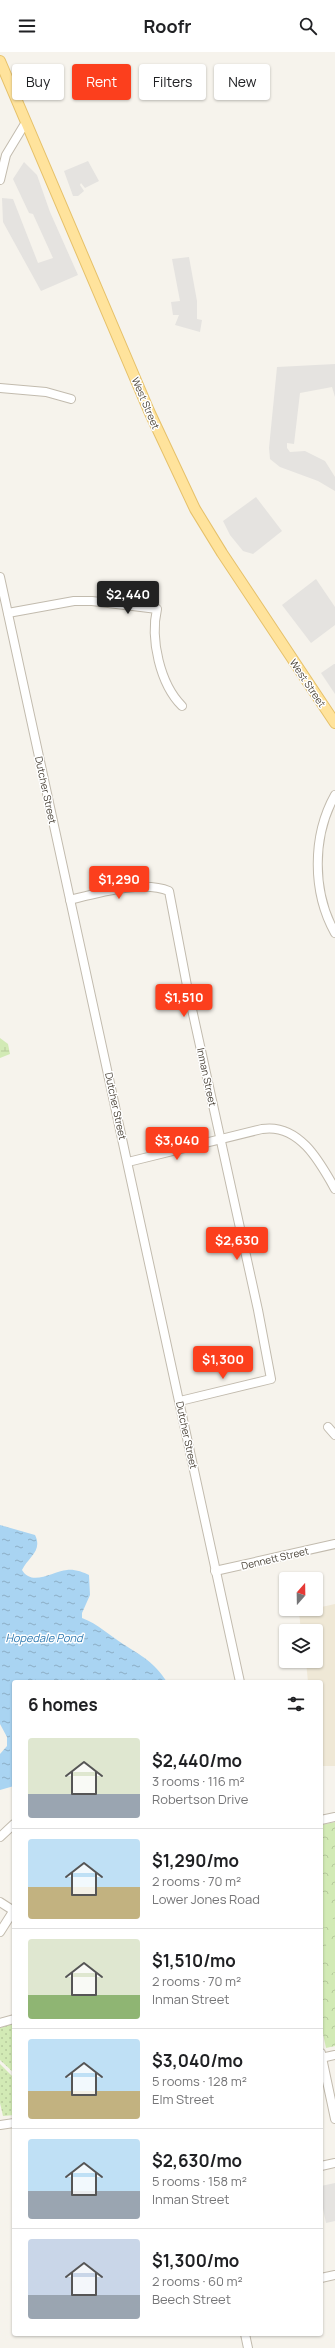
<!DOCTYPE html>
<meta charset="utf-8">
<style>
:root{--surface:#fff;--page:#f6f6f6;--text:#202124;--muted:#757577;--line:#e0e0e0;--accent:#fc3f1d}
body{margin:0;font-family:Manrope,sans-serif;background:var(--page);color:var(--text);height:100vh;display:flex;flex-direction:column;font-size:15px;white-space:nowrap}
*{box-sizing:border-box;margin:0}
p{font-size:13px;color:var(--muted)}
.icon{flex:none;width:22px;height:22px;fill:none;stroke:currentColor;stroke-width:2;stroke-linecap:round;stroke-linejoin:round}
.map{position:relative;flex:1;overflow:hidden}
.side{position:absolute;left:12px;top:1628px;width:311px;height:656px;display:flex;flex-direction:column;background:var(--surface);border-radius:4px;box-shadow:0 1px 3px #0004}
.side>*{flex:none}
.guide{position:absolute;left:12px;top:12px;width:311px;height:36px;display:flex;gap:8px}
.needle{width:26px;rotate:20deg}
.fabs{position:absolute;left:279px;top:1520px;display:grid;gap:8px}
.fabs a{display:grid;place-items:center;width:44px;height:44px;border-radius:4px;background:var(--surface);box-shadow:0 1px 3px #0004;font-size:20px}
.price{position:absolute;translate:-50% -34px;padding:0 9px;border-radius:4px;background:var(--accent);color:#fff;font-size:13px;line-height:26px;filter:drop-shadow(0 1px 2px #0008)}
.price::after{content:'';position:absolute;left:50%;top:24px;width:12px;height:9px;margin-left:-6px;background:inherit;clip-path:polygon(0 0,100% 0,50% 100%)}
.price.on{background:#222;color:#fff}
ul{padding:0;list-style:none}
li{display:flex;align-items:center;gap:12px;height:100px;padding:0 16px}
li+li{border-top:1px solid var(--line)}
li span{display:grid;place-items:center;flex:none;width:112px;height:80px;border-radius:4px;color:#555}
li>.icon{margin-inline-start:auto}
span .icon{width:48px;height:48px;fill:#fffc;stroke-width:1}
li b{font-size:17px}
h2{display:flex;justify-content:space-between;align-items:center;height:48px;padding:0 16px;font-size:17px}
.tag{padding:0 14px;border-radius:4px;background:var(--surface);box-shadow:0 1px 3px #0004;font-size:14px;line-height:36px}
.tag.on{background:var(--accent);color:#fff}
header{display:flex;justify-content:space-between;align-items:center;height:52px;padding:0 16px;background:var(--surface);font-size:18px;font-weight:700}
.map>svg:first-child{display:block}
.education{fill:#efe8d6}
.grass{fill:url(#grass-dots)}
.wetland{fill:url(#wetland-marsh)}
.park{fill:url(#park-crowns)}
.pitch{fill:#d2eab5}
.parking{fill:#e5e3e0}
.water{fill:url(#water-ripples)}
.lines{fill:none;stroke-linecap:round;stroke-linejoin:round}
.minor-casing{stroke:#c2bbae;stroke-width:10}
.major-casing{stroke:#e6c16a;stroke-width:12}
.minor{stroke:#fff;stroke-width:8}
.major{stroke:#ffe39c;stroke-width:10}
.labels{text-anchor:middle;stroke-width:3;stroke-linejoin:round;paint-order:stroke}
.street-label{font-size:10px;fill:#4b4439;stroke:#fff}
.water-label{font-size:11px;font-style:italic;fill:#2e7ab2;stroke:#fff}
</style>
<header><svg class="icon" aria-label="menu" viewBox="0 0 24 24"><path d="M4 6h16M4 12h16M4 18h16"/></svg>Roofr<svg class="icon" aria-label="search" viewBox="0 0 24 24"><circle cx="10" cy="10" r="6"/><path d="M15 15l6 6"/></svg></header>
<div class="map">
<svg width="335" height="2296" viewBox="0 0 335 2296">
<defs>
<pattern id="grass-dots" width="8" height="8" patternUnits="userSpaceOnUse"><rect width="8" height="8" fill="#d2eab5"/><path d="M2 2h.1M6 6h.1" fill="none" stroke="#b6ca9c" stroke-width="1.8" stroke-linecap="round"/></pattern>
<pattern id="wetland-marsh" width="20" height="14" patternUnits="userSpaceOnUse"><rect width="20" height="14" fill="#d2eab5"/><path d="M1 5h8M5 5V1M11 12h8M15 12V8" fill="none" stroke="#b6ca9c"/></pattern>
<pattern id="park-crowns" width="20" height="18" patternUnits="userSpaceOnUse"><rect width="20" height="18" fill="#d2eab5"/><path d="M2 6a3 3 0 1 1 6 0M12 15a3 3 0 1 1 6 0" fill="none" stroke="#b6ca9c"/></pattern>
<pattern id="water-ripples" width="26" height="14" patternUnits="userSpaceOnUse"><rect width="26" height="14" fill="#a9d4f2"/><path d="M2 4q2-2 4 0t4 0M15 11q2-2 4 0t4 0" fill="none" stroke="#8caec5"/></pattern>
</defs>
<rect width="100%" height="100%" fill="#f6f3ec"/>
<polygon class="education" points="335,1552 335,1714 321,1714 321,1630 308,1630 306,1609 316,1609 316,1579 301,1579 299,1560"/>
<g class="grass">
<polygon points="14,1971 14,2021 0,2008 0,1976"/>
<polygon points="0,2012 14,2026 14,2063 3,2064 0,2051"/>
</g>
<polygon class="wetland" points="0,986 8,992 10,1002 0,1006"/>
<polygon class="park" points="335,1770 335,1994 326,1996 321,1972 321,1773"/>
<g class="pitch">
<polygon points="329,1846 334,1873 322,1876 321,1848"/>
<polygon points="335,1892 335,1920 332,1921 326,1893"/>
</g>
<g class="parking">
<polygon points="88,109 99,129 85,136 81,131 80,133 84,139 78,144 73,144 64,119"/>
<polygon points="24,110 37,123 50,160 78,223 41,239 3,170 2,146 13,147 38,211 53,206 33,162 29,161 13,127"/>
<polygon points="189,205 197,249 197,267 202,268 200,280 175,273 179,263 173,263 171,250 180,249 172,207"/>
<polygon points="335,312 335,345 332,335 300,341 294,392 287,391 287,396 290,400 305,399 325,409 335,425 335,439 318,429 280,415 270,407 269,396 277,315"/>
<polygon points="256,445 282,479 253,502 243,499 230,483 223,469"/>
<polygon points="316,527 335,555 335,573 311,591 282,553"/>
<polygon points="334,612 335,612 335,642 321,621"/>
<polygon points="335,2131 335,2169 326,2171 321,2147 321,2134"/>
</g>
<path class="water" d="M0,1473L35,1483C43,1499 28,1505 22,1518C32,1535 53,1519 67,1518C74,1517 83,1520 89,1523L90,1543L82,1561V1566C98,1572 109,1583 123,1592C143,1605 153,1609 167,1630H14V1734L0,1738V1702L7,1694V1685L0,1672Z"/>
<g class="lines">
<g class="minor-casing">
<g id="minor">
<polyline points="0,128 6,103 26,70"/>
<polyline points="0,336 46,340 71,347"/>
<polyline points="0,525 240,1630"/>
<path d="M8,561L74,549H92L157,557C150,587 160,632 182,654"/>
<path d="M335,743C312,784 312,840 335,881"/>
<path d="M70,848C98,841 143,828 169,839L188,939L258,1258L271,1327L180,1349"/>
<path d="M128,1110L262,1077C299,1071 320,1110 335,1137"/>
<polyline points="328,1375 335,1383"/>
<polyline points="215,1519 335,1492"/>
<polyline points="321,1768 335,1765"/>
<polyline points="0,1785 14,1772"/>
<polyline points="0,1850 14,1859"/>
<polyline points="0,1880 14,1858"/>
<polyline points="0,1971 14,1967"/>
<polyline points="321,2001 335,2067"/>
<polyline points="321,2006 335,2003"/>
<polyline points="0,2073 14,2071"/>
<polyline points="321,2114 335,2111"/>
<polyline points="321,2226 335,2223"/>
<polyline points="245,2282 248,2296"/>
</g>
</g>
<g class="major-casing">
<polyline id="major" points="0,9 149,359 195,457 222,501 335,671"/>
</g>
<use href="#minor" class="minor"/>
<use href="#major" class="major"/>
</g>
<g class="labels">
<g class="street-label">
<text transform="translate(146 351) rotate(67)" y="4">West Street</text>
<text transform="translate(308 631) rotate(56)" y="4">West Street</text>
<text transform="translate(46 738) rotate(78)" y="4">Dutcher Street</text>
<text transform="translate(207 1025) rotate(78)" y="4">Inman Street</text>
<text transform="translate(116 1054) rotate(78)" y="4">Dutcher Street</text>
<text transform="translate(187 1383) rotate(78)" y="4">Dutcher Street</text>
<text transform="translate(275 1506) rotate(-13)" y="4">Dennett Street</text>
</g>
<g class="water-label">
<text x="44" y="1590">Hopedale Pond</text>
</g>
</g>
</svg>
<div class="fabs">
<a><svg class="needle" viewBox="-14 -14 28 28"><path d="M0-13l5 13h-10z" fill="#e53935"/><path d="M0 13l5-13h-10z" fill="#757577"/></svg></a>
<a><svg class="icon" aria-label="layers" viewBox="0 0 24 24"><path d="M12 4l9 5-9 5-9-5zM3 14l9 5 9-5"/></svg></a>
</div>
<b class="price on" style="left:128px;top:563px">$2,440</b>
<b class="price" style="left:119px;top:848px">$1,290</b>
<b class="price" style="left:184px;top:966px">$1,510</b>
<b class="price" style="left:177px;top:1109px">$3,040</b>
<b class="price" style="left:237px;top:1209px">$2,630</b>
<b class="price" style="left:223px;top:1328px">$1,300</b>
<div class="guide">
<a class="tag">Buy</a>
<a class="tag on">Rent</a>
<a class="tag">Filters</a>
<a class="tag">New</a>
</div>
<section class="side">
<h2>6 homes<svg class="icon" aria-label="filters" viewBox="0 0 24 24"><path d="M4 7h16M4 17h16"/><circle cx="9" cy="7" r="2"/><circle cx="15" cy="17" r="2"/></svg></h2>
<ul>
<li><span style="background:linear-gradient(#dfe7d0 70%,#9aa5b1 0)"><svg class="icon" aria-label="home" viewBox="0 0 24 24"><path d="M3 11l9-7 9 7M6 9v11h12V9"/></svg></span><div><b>$2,440/mo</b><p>3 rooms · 116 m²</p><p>Robertson Drive</p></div></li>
<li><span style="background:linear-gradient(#bfe0f5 60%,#c2b280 0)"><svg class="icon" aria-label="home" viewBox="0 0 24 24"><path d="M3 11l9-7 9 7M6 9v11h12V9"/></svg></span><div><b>$1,290/mo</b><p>2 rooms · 70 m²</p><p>Lower Jones Road</p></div></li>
<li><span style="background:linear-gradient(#dfe7d0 70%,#8fb573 0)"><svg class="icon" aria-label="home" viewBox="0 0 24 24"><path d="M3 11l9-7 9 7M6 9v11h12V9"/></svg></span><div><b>$1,510/mo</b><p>2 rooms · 70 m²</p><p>Inman Street</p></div></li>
<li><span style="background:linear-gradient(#bfe0f5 65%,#c2b280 0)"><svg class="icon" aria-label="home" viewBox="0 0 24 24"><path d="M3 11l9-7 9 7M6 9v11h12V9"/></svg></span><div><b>$3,040/mo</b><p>5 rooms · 128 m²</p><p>Elm Street</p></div></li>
<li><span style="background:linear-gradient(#bfe0f5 65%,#9aa5b1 0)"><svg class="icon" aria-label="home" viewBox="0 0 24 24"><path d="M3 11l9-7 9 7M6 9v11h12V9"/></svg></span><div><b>$2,630/mo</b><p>5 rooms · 158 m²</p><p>Inman Street</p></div></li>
<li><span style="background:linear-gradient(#c9d6e8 70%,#9aa5b1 0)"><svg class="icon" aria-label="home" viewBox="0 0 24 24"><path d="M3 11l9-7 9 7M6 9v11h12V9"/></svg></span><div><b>$1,300/mo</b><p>2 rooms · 60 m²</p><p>Beech Street</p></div></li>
</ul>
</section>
</div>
